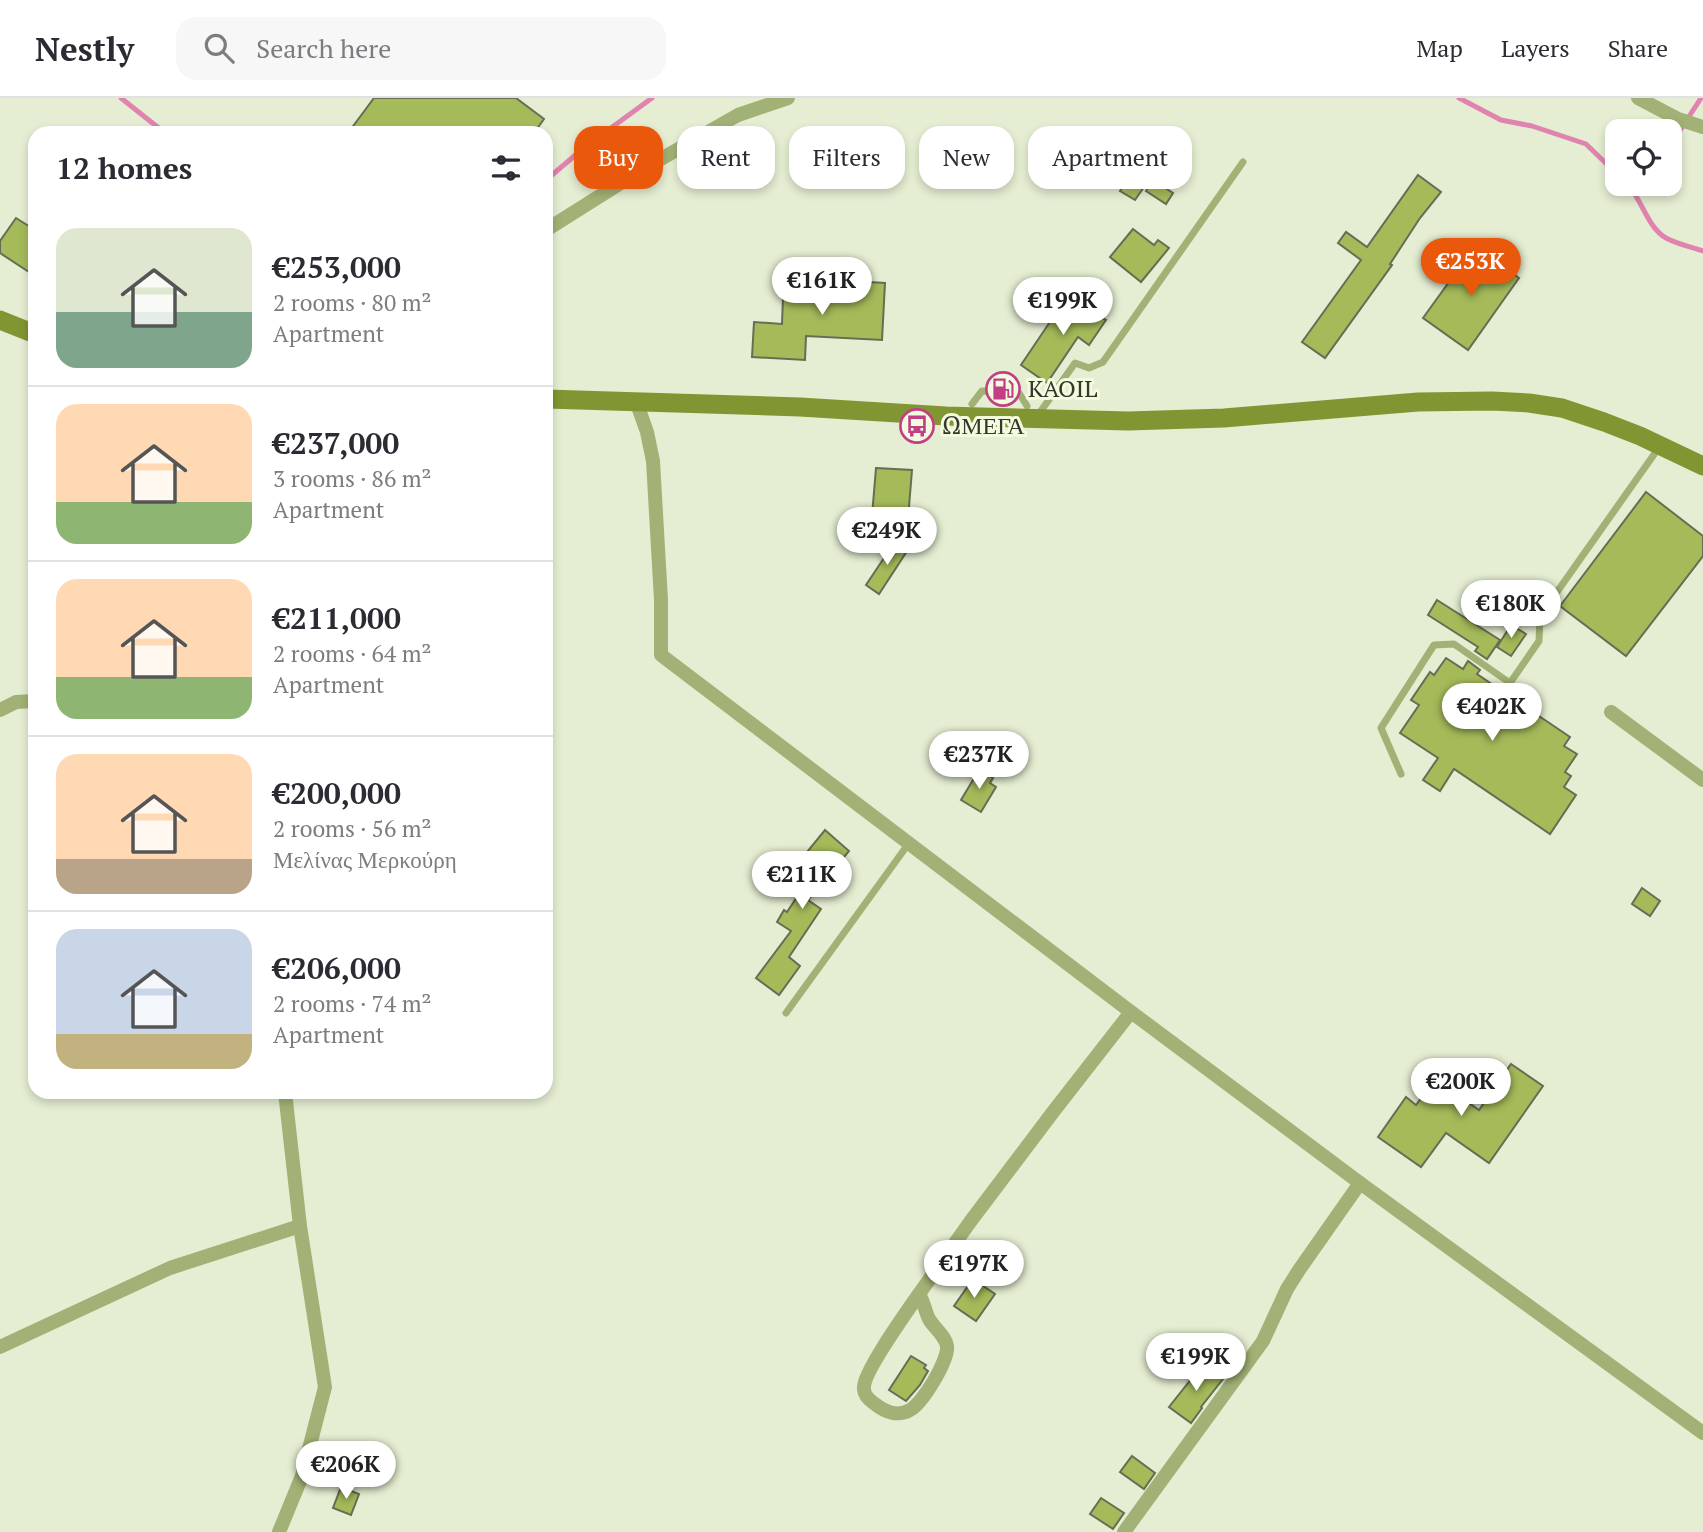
<!DOCTYPE html>
<meta charset="utf-8">
<style>
:root{--surface:#fff;--page:#f7f7f7;--text:#2b2b33;--muted:#7c7c81;--line:#e1e1e2;--accent:#ea580c}
body{margin:0;font-family:"PT Serif",serif;background:var(--page);color:var(--text);height:100vh;display:flex;flex-direction:column;font-size:26px;white-space:nowrap}
*{box-sizing:border-box;margin:0}
p{font-size:23px;color:var(--muted)}
.icon{flex:none;width:38px;height:38px;fill:none;stroke:currentColor;stroke-width:2;stroke-linecap:round;stroke-linejoin:round}
.map{position:relative;flex:1;overflow:hidden}
.side{position:absolute;left:28px;top:28px;width:525px;height:973px;display:flex;flex-direction:column;background:var(--surface);border-radius:21px;box-shadow:0 4px 10px #0003}
.side>*{flex:none}
.hud{position:absolute;left:574px;top:28px;width:665px;height:63px;display:flex;gap:14px}
.tools{position:absolute;left:1605px;top:21px;display:grid;gap:14px}
.tools a{display:grid;place-items:center;width:77px;height:77px;border-radius:14px;background:var(--surface);box-shadow:0 4px 10px #0003;font-size:35px}
.price{position:absolute;translate:-50% -60px;padding:0 16px;border-radius:24px;background:#fff;color:#222;font-size:23px;line-height:46px;filter:drop-shadow(0 2px 4px #0008)}
.price::after{content:'';position:absolute;left:50%;top:42px;width:21px;height:16px;margin-left:-10px;background:inherit;clip-path:polygon(0 0,100% 0,50% 100%)}
.price.selected{background:var(--accent);color:#fff}
ul{padding:0;list-style:none}
li{display:flex;align-items:center;gap:21px;height:175px;padding:0 28px}
li+li{border-top:2px solid var(--line)}
li span{display:grid;place-items:center;flex:none;width:196px;height:140px;border-radius:21px;color:#555}
li>.icon{margin-inline-start:auto}
span .icon{width:84px;height:84px;fill:#fffc;stroke-width:1}
li b{font-size:30px}
h2{display:flex;justify-content:space-between;align-items:center;height:84px;padding:0 28px;font-size:30px}
.chip{padding:0 24px;border-radius:21px;background:var(--surface);box-shadow:0 4px 10px #0003;font-size:24px;line-height:63px}
.chip.selected{background:var(--accent);color:#fff}
header{display:flex;align-items:center;gap:42px;box-sizing:border-box;height:98px;padding:0 35px;background:var(--surface);border-bottom:2px solid var(--line)}
header strong{font-size:33px}
nav{display:flex;gap:38px;margin-inline-start:auto;font-size:24px}
.search{width:490px;height:63px;background:var(--page);display:flex;align-items:center;gap:18px;box-sizing:border-box;padding:0 24px;border-radius:21px;color:var(--muted);font-size:26px}
.map>svg:first-child{display:block}
.lines{fill:none;stroke-linecap:round;stroke-linejoin:round}
.stream{stroke:#e083af;stroke-width:5}
.building{fill:#a5bb5a;stroke:#676d55;stroke-width:2}
.lane{stroke:#a2b276;stroke-width:7}
.street{stroke:#a2b276;stroke-width:14}
.secondary{stroke:#819632;stroke-width:19}
.labels{text-anchor:middle;stroke-width:6;stroke-linejoin:round;paint-order:stroke}
.poi-label{font-size:24px;fill:#34372c;stroke:#f3fbdf;text-anchor:start}
</style>
<header>
<strong>Nestly</strong>
<div class="search"><svg class="icon" aria-label="search" viewBox="0 0 24 24"><circle cx="10" cy="10" r="6"/><path d="M15 15l6 6"/></svg>Search here</div>
<nav><a>Map</a><a>Layers</a><a>Share</a></nav>
</header>
<div class="map">
<svg width="1703" height="1434" viewBox="0 0 1703 1434">
<rect width="100%" height="100%" fill="#e5eed2"/>
<g class="lines">
<g class="stream">
<polyline points="121,0 165,35"/>
<polyline points="1459,0 1501,22 1532,28 1586,46 1617,76"/>
<polyline points="1670,48 1701,0"/>
<polyline points="546,82 585,49 652,0"/>
<path d="M1627,86C1642,101 1647,129 1666,140C1677,146 1691,149 1703,153"/>
</g>
</g>
<g class="building">
<polygon points="374,0 516,0 544,21 534,35 348,35"/>
<polygon points="1418,77 1441,94 1420,120 1390,166 1392,167 1325,260 1302,244 1361,162 1338,145 1346,134 1367,149"/>
<polygon points="1129,79 1144,89 1135,102 1120,93"/>
<polygon points="1153,82 1173,95 1166,106 1146,93"/>
<polygon points="16,120 35,132 35,178 0,155 0,143"/>
<polygon points="1133,131 1154,147 1158,142 1169,150 1141,184 1110,159"/>
<polygon points="1475,148 1519,180 1468,252 1423,220"/>
<polygon points="800,180 885,185 882,242 806,238 805,262 752,259 754,224 782,226 783,199 799,200"/>
<polygon points="1074,199 1085,206 1087,203 1105,216 1102,220 1106,222 1089,247 1078,239 1047,285 1021,267 1064,203 1069,206"/>
<polygon points="876,370 912,372 908,421 872,418"/>
<polygon points="1646,394 1703,438 1703,458 1626,558 1560,508"/>
<polygon points="896,442 909,450 879,496 866,487"/>
<polygon points="1437,502 1500,542 1487,561 1475,553 1478,549 1428,517"/>
<polygon points="1511,527 1526,536 1511,558 1497,549"/>
<polygon points="1446,560 1463,571 1468,563 1480,572 1477,576 1570,639 1564,648 1577,656 1565,674 1571,678 1564,689 1576,697 1550,736 1454,671 1440,693 1423,682 1438,660 1400,635 1419,607 1411,602 1430,574 1434,577"/>
<polygon points="979,672 993,680 990,685 996,689 981,714 961,702"/>
<polygon points="825,732 849,753 808,802 821,811 789,859 800,868 779,897 756,880 791,833 777,824 784,812 787,814 812,776 798,765"/>
<polygon points="1642,790 1660,803 1650,818 1632,806"/>
<polygon points="1511,966 1543,988 1489,1065 1446,1035 1421,1069 1378,1039 1406,999 1416,1007 1435,981 1479,1012"/>
<polygon points="973,1181 995,1196 976,1223 954,1208"/>
<polygon points="911,1258 926,1267 924,1270 928,1273 920,1287 906,1303 889,1292"/>
<polygon points="1204,1265 1223,1281 1201,1309 1202,1310 1191,1325 1169,1309"/>
<polygon points="1132,1358 1155,1375 1144,1391 1120,1374"/>
<polygon points="341,1389 359,1396 351,1417 333,1410"/>
<polygon points="1101,1400 1124,1415 1113,1431 1090,1416"/>
</g>
<g class="lines">
<g class="lane">
<polyline points="972,306 982,293 1019,295 1027,308"/>
<polyline points="1038,317 1075,265 1089,270 1103,264 1243,64"/>
<polyline points="1401,676 1381,630 1434,547 1454,546 1510,585 1539,543 1540,518 1660,348"/>
<polyline points="786,915 909,745"/>
</g>
<g class="street">
<polyline points="1638,0 1678,21 1703,29"/>
<polyline points="546,132 638,74 738,17 788,0"/>
<polyline points="636,303 647,334 653,363 661,502 661,557 1131,914 1360,1085 1703,1335"/>
<polyline points="0,612 16,604 35,603"/>
<polyline points="1611,614 1703,682"/>
<path d="M919,1196C908,1212 864,1273 864,1289C863,1297 869,1302 875,1306C885,1314 898,1319 910,1312C922,1306 949,1262 947,1248C945,1237 934,1230 929,1221C925,1213 924,1204 919,1196L970,1124L1053,1014L1131,914"/>
<polyline points="0,1249 170,1170 300,1128"/>
<polyline points="279,1434 302,1378 325,1289 300,1128 285,994"/>
<polyline points="1124,1434 1263,1243 1287,1191 1299,1172 1360,1085"/>
</g>
<g class="secondary">
<polyline points="0,222 35,236"/>
<polyline points="546,301 800,309 946,318 1128,323 1224,320 1418,304 1492,303 1529,305 1562,310 1604,324 1640,338 1703,368"/>
</g>
</g>
<defs>
<g id="fuel-ring" transform="scale(1.75)"><circle r="9.5" fill="#f3fbdf" stroke="#c23f86" stroke-width="1.5"/><path d="M-5.5-6h7V0h2V4h1.3V-2.5L3-4.5l.8-.8L6-3V5H2.5V1h-1V6h-7ZM-4.2-4.7v3.2H.2V-4.7Z" fill="#c23f86"/></g>
<g id="bus-ring" transform="scale(1.75)"><circle r="9.5" fill="#f3fbdf" stroke="#c23f86" stroke-width="1.5"/><path d="M-5-6H5V4H4V6H2V4H-2V6H-4V4H-5ZM-3.5-4V0h7V-4ZM-3.5 1.2v1.5H-2V1.2ZM2 1.2v1.5H3.5V1.2Z" fill="#c23f86"/></g>
</defs>
<g fill-rule="evenodd">
<use href="#fuel-ring" x="1003" y="291"/>
<use href="#bus-ring" x="917" y="328"/>
</g>
<g class="labels">
<g class="poi-label">
<text x="1028" y="299">KAOIL</text>
<text x="942" y="336">ΩΜΕΓΑ</text>
</g>
</g>
</svg>
<div class="tools">
<a><svg class="icon" aria-label="locate" viewBox="0 0 24 24"><circle cx="12" cy="12" r="6"/><path d="M12 2v4M12 18v4M2 12h4M18 12h4"/></svg></a>
</div>
<b class="price selected" style="left:1471px;top:200px">€253K</b>
<b class="price" style="left:822px;top:219px">€161K</b>
<b class="price" style="left:1063px;top:239px">€199K</b>
<b class="price" style="left:887px;top:469px">€249K</b>
<b class="price" style="left:1511px;top:542px">€180K</b>
<b class="price" style="left:1492px;top:645px">€402K</b>
<b class="price" style="left:979px;top:693px">€237K</b>
<b class="price" style="left:802px;top:813px">€211K</b>
<b class="price" style="left:1461px;top:1020px">€200K</b>
<b class="price" style="left:974px;top:1202px">€197K</b>
<b class="price" style="left:1196px;top:1295px">€199K</b>
<b class="price" style="left:346px;top:1403px">€206K</b>
<div class="hud">
<a class="chip selected">Buy</a>
<a class="chip">Rent</a>
<a class="chip">Filters</a>
<a class="chip">New</a>
<a class="chip">Apartment</a>
</div>
<section class="side">
<h2>12 homes<svg class="icon" aria-label="filters" viewBox="0 0 24 24"><path d="M4 7h16M4 17h16"/><circle cx="9" cy="7" r="2"/><circle cx="15" cy="17" r="2"/></svg></h2>
<ul>
<li><span style="background:linear-gradient(#dfe7d0 60%,#7fa58c 0)"><svg class="icon" aria-label="home" viewBox="0 0 24 24"><path d="M3 11l9-7 9 7M6 9v11h12V9"/></svg></span><div><b>€253,000</b><p>2 rooms · 80 m²</p><p>Apartment</p></div></li>
<li><span style="background:linear-gradient(#ffd9b3 70%,#8fb573 0)"><svg class="icon" aria-label="home" viewBox="0 0 24 24"><path d="M3 11l9-7 9 7M6 9v11h12V9"/></svg></span><div><b>€237,000</b><p>3 rooms · 86 m²</p><p>Apartment</p></div></li>
<li><span style="background:linear-gradient(#ffd9b3 70%,#8fb573 0)"><svg class="icon" aria-label="home" viewBox="0 0 24 24"><path d="M3 11l9-7 9 7M6 9v11h12V9"/></svg></span><div><b>€211,000</b><p>2 rooms · 64 m²</p><p>Apartment</p></div></li>
<li><span style="background:linear-gradient(#ffd9b3 75%,#b9a48a 0)"><svg class="icon" aria-label="home" viewBox="0 0 24 24"><path d="M3 11l9-7 9 7M6 9v11h12V9"/></svg></span><div><b>€200,000</b><p>2 rooms · 56 m²</p><p>Μελίνας Μερκούρη</p></div></li>
<li><span style="background:linear-gradient(#c9d6e8 75%,#c2b280 0)"><svg class="icon" aria-label="home" viewBox="0 0 24 24"><path d="M3 11l9-7 9 7M6 9v11h12V9"/></svg></span><div><b>€206,000</b><p>2 rooms · 74 m²</p><p>Apartment</p></div></li>
</ul>
</section>
</div>
